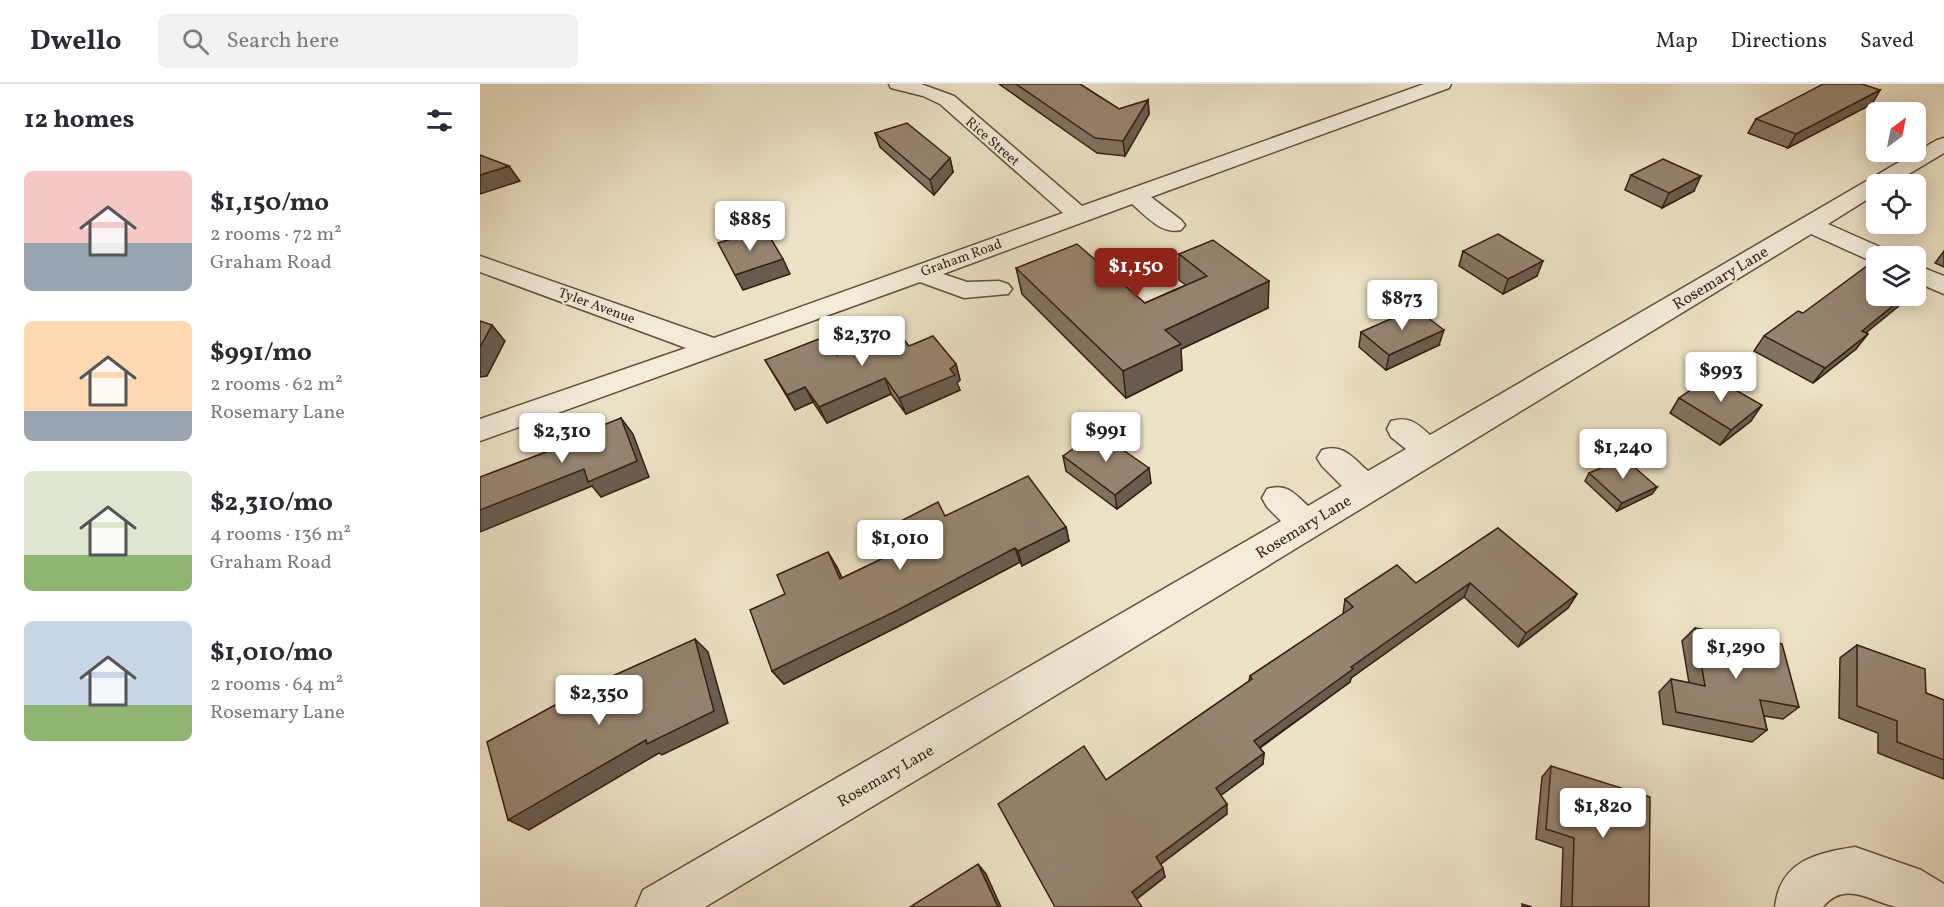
<!DOCTYPE html>
<meta charset="utf-8">
<style>
:root{--surface:#fff;--page:#f2f2f3;--text:#2b2b33;--muted:#7c7c81;--line:#e1e1e2;--accent:#8f2418}
body{margin:0;font-family:Vollkorn,serif;background:var(--page);color:var(--text);height:100vh;display:flex;flex-direction:column;font-size:22px;white-space:nowrap}
*{box-sizing:border-box;margin:0}
p{font-size:20px;color:var(--muted)}
.icon{flex:none;width:33px;height:33px;fill:none;stroke:currentColor;stroke-width:2;stroke-linecap:round;stroke-linejoin:round}
.map{position:relative;flex:1;overflow:hidden}
.drawer{display:flex;flex-direction:column;background:var(--surface);width:480px}
.drawer>*{flex:none}
.needle{width:39px;rotate:32deg}
.fabs{position:absolute;left:1386px;top:18px;display:grid;gap:12px}
.fabs a{display:grid;place-items:center;width:60px;height:60px;border-radius:9px;background:var(--surface);box-shadow:0 3px 15px #0003;font-size:30px}
.price{position:absolute;translate:-50% -51px;padding:0 14px;border-radius:6px;background:#fff;color:#222;font-size:20px;line-height:39px;filter:drop-shadow(0 2px 3px #0008)}
.price::after{content:'';position:absolute;left:50%;top:36px;width:18px;height:14px;margin-left:-9px;background:inherit;clip-path:polygon(0 0,100% 0,50% 100%)}
.price.selected{background:var(--accent);color:#fff}
ul{padding:0;list-style:none}
li{display:flex;align-items:center;gap:18px;height:150px;padding:0 24px}
li span{display:grid;place-items:center;flex:none;width:168px;height:120px;border-radius:9px;color:#555}
li>.icon{margin-inline-start:auto}
span .icon{width:72px;height:72px;fill:#fffc;stroke-width:1}
li b{font-size:26px}
h2{display:flex;justify-content:space-between;align-items:center;height:72px;padding:0 24px;font-size:26px}
header{display:flex;align-items:center;gap:36px;box-sizing:border-box;height:84px;padding:0 30px;background:var(--surface);border-bottom:2px solid var(--line)}
header strong{font-size:28px}
nav{display:flex;gap:33px;margin-inline-start:auto;font-size:21px}
.search{width:420px;height:54px;background:var(--page);display:flex;align-items:center;gap:15px;box-sizing:border-box;padding:0 21px;border-radius:9px;color:var(--muted);font-size:22px}
main{display:flex;flex:1;min-height:0}
.map>svg:first-child{display:block}
.lines{fill:none;stroke-linecap:round;stroke-linejoin:round}
.minor-casing{stroke:#664f3f;stroke-width:3}
.minor{fill:#f3ecd9;fill-rule:evenodd}
.wall{fill:#81725f;stroke:#391e12;stroke-width:1.5}
.shaded-wall{fill:#695c4e;stroke:#391e12;stroke-width:1.5}
.building{fill:#96846f;stroke:#391e12;stroke-width:1.5}
.labels{text-anchor:middle;stroke-width:4.5;stroke-linejoin:round;paint-order:stroke}
.far-street-label{font-size:14px;fill:#391e12;stroke:#f3ecd9}
.street-label{font-size:16px;fill:#391e12;stroke:#f3ecd9}
</style>
<header>
<strong>Dwello</strong>
<div class="search"><svg class="icon" aria-label="search" viewBox="0 0 24 24"><circle cx="10" cy="10" r="6"/><path d="M15 15l6 6"/></svg>Search here</div>
<nav><a>Map</a><a>Directions</a><a>Saved</a></nav>
</header>
<main>
<section class="drawer">
<h2>12 homes<svg class="icon" aria-label="filters" viewBox="0 0 24 24"><path d="M4 7h16M4 17h16"/><circle cx="9" cy="7" r="2"/><circle cx="15" cy="17" r="2"/></svg></h2>
<ul>
<li><span style="background:linear-gradient(#f6c9c9 60%,#9aa5b1 0)"><svg class="icon" aria-label="home" viewBox="0 0 24 24"><path d="M3 11l9-7 9 7M6 9v11h12V9"/></svg></span><div><b>$1,150/mo</b><p>2 rooms · 72 m²</p><p>Graham Road</p></div></li>
<li><span style="background:linear-gradient(#ffd9b3 75%,#9aa5b1 0)"><svg class="icon" aria-label="home" viewBox="0 0 24 24"><path d="M3 11l9-7 9 7M6 9v11h12V9"/></svg></span><div><b>$991/mo</b><p>2 rooms · 62 m²</p><p>Rosemary Lane</p></div></li>
<li><span style="background:linear-gradient(#dfe7d0 70%,#8fb573 0)"><svg class="icon" aria-label="home" viewBox="0 0 24 24"><path d="M3 11l9-7 9 7M6 9v11h12V9"/></svg></span><div><b>$2,310/mo</b><p>4 rooms · 136 m²</p><p>Graham Road</p></div></li>
<li><span style="background:linear-gradient(#c9d6e8 70%,#8fb573 0)"><svg class="icon" aria-label="home" viewBox="0 0 24 24"><path d="M3 11l9-7 9 7M6 9v11h12V9"/></svg></span><div><b>$1,010/mo</b><p>2 rooms · 64 m²</p><p>Rosemary Lane</p></div></li>
</ul>
</section>
<div class="map">
<svg width="1464" height="823" viewBox="0 0 1464 823">
<rect width="100%" height="100%" fill="#ece2c5"/>
<filter id="stains"><feTurbulence type="fractalNoise" baseFrequency=".00333" numOctaves="4"/><feColorMatrix values="0 0 0 0 .2 0 0 0 0 .09 0 0 0 0 .02 0 0 0 .5 -.17"/></filter>
<radialGradient id="worn" r=".72"><stop offset=".6" stop-color="#630" stop-opacity="0"/><stop offset="1" stop-color="#630" stop-opacity=".3"/></radialGradient>
<g class="lines">
<g class="minor-casing">
<g id="minor">
<path d="M409,0H441L474,12L602,122L944,0H971L969,4L671,113L701,136L705,141L701,146C682,151 666,132 652,120L463,190L487,198L519,197L528,200L532,205L528,210L484,214L440,198L0,357V335L206,264L0,188V172L234,254L583,129L460,20L443,12L411,4Z"/>
<path d="M1464,54V69L1412,100H1396V110L1348,140L1409,167L1412,172H1396V179L1391,177L1331,150L468,677L225,823H156L163,806L801,437L787,423L782,414L787,405C807,399 814,409 828,422L862,402L842,382L837,374L842,366C863,359 873,374 888,387L926,365L911,353L907,345L911,337C930,332 936,339 950,351L1457,56Z"/>
<polygon points="1436,181 1464,192 1464,210 1436,198"/>
<path d="M1375,763L1441,786L1464,800V823C1449,823 1431,823 1416,823C1390,817 1365,796 1343,823H1295C1300,777 1336,769 1375,763Z"/>
</g>
</g>
<use href="#minor" class="minor"/>
</g>
<g class="wall">
<polygon points="519,0 600,0 639,25 668,16 669,30 645,72 617,69"/>
<polygon points="1400,6 1392,20 1308,64 1268,49 1276,35"/>
<polygon points="395,49 470,74 473,88 454,111 400,63"/>
<polygon points="1151,91 1214,107 1182,124 1145,106"/>
<polygon points="983,167 1057,192 1023,210 979,182"/>
<polygon points="1464,167 1464,183 1455,179"/>
<polygon points="699,170 788,224 701,265 702,286 646,314 542,210 536,184 665,219 706,201 699,196"/>
<polygon points="1323,229 1387,249 1376,265 1333,299 1274,267 1284,252"/>
<polygon points="881,248 959,261 906,286 879,263"/>
<polygon points="429,262 476,280 480,296 477,299 480,306 426,330 411,310 347,339 333,318 315,326 285,276 357,271"/>
<polygon points="1199,314 1271,337 1240,361 1190,329"/>
<polygon points="583,372 671,399 637,425 586,387"/>
<polygon points="1109,389 1177,403 1172,410 1137,427 1105,397"/>
<polygon points="465,432 586,443 589,457 542,482 540,478 423,540 304,600 292,587 305,510 357,483 362,494 431,461"/>
<polygon points="1018,444 1097,510 1088,524 1038,563 984,513 871,594 870,598 780,664 784,669 783,680 741,711 747,730 681,780 685,793 657,815 575,823 626,696 769,597 770,592 863,530 865,515 936,499"/>
<polygon points="1215,544 1319,623 1303,635 1284,632 1287,646 1272,658 1183,640 1179,608 1191,595 1209,599 1202,557"/>
<polygon points="1377,561 1446,609 1464,616 1464,695 1398,669 1398,649 1359,634 1360,574"/>
<polygon points="1071,682 1169,823 1170,823 1081,823 1083,764 1056,755 1062,693"/>
</g>
<g class="shaded-wall">
<polygon points="1400,6 1392,20 1308,64 1316,50"/>
<polygon points="668,16 669,30 645,72 643,57"/>
<polygon points="470,74 473,88 454,111 450,96"/>
<polygon points="29,82 40,97 0,110 0,91"/>
<polygon points="1221,92 1214,107 1182,124 1189,109"/>
<polygon points="303,175 310,190 263,206 255,191"/>
<polygon points="1063,177 1057,192 1023,210 1028,195"/>
<polygon points="789,197 788,224 701,265 702,286 646,314 643,287 685,246"/>
<polygon points="1425,212 1431,212 1370,262 1382,247"/>
<polygon points="12,241 25,257 7,292 0,293 0,263"/>
<polygon points="964,246 959,261 906,286 909,271"/>
<polygon points="1388,250 1376,265 1333,299 1345,284"/>
<polygon points="476,280 480,296 477,299 480,306 426,330 419,314 470,285"/>
<polygon points="405,294 411,310 347,339 339,323"/>
<polygon points="325,303 333,318 315,326 307,311"/>
<polygon points="1282,321 1271,337 1240,361 1251,346"/>
<polygon points="141,334 153,350 169,393 121,413 112,402 0,448 0,426"/>
<polygon points="669,384 671,399 637,425 635,411"/>
<polygon points="1177,403 1172,410 1137,427 1142,419"/>
<polygon points="586,443 589,457 542,482 538,467"/>
<polygon points="535,464 540,478 423,540 304,600 292,587"/>
<polygon points="348,468 357,483 369,510 360,495"/>
<polygon points="990,499 984,513 871,594 870,598 773,668 774,657 871,583"/>
<polygon points="1097,510 1088,524 1038,563 1046,549"/>
<polygon points="215,555 228,568 248,639 182,671 179,669 49,746 28,736"/>
<polygon points="784,669 783,680 736,715 736,704"/>
<polygon points="747,720 747,730 678,782 676,773"/>
<polygon points="498,780 506,790 521,823 518,823"/>
<polygon points="683,784 685,793 655,816 652,808"/>
</g>
<g class="building">
<polygon points="536,0 600,0 639,25 668,16 643,57 615,54"/>
<polygon points="1343,0 1382,0 1400,6 1316,50 1276,35"/>
<polygon points="427,39 470,74 450,96 395,49"/>
<polygon points="0,71 29,82 0,91"/>
<polygon points="1183,75 1221,92 1189,109 1151,91"/>
<polygon points="285,145 303,175 255,191 238,159"/>
<polygon points="1018,150 1063,177 1028,195 983,167"/>
<polygon points="733,156 789,197 685,246 701,260 643,287 536,184 597,160 665,219 727,192 699,170"/>
<polygon points="1395,176 1396,177 1396,212 1425,212 1382,247 1388,250 1345,284 1284,252 1318,227 1323,229"/>
<polygon points="1436,194 1443,197 1436,203"/>
<polygon points="935,224 964,246 909,271 881,248"/>
<polygon points="0,237 12,241 0,263"/>
<polygon points="417,247 429,262 453,252 476,280 470,285 475,291 419,314 405,294 339,323 325,303 307,311 285,276 344,253 357,271"/>
<polygon points="1231,292 1282,321 1251,346 1199,314"/>
<polygon points="141,334 157,377 108,398 104,385 0,426 0,393 95,357 93,353"/>
<polygon points="617,348 669,384 635,411 583,372"/>
<polygon points="1144,374 1177,403 1142,419 1109,389"/>
<polygon points="548,392 586,443 538,467 535,464 416,527 292,587 270,526 305,510 297,491 348,468 360,495 431,461 419,438 458,418 465,432"/>
<polygon points="1018,444 1097,510 1046,549 990,499 871,583 873,585 774,657 784,669 736,704 747,720 676,773 683,784 652,808 662,823 575,823 518,720 604,662 626,696 772,595 770,592 873,523 865,515 917,481 936,499"/>
<polygon points="1215,544 1302,560 1319,623 1280,616 1287,646 1196,628 1191,595 1225,602"/>
<polygon points="215,555 234,627 167,660 166,656 28,736 7,658 108,603"/>
<polygon points="1377,561 1445,585 1446,609 1464,616 1464,676 1417,658 1417,637 1377,622"/>
<polygon points="1071,682 1170,713 1169,823 1170,823 1092,823 1094,754 1066,745"/>
<polygon points="498,780 518,823 430,823"/>
<polygon points="1042,820 1052,823 1042,823"/>
</g>
<g class="labels">
<g class="far-street-label">
<text transform="translate(513 57) rotate(41)" y="5">Rice Street</text>
<text transform="translate(481 173) rotate(-20)" y="5">Graham Road</text>
<text transform="translate(117 221) rotate(20)" y="5">Tyler Avenue</text>
</g>
<g class="street-label">
<text transform="translate(1240 193) rotate(-31)" y="6">Rosemary Lane</text>
<text transform="translate(823 442) rotate(-31)" y="6">Rosemary Lane</text>
<text transform="translate(405 691) rotate(-30)" y="6">Rosemary Lane</text>
</g>
</g>
<rect width="100%" height="100%" filter="url(#stains)"/>
<rect width="100%" height="100%" fill="url(#worn)"/>
</svg>
<div class="fabs">
<a><svg class="needle" viewBox="-14 -14 28 28"><path d="M0-13l5 13h-10z" fill="#e53935"/><path d="M0 13l5-13h-10z" fill="#7c7c81"/></svg></a>
<a><svg class="icon" aria-label="locate" viewBox="0 0 24 24"><circle cx="12" cy="12" r="6"/><path d="M12 2v4M12 18v4M2 12h4M18 12h4"/></svg></a>
<a><svg class="icon" aria-label="layers" viewBox="0 0 24 24"><path d="M12 4l9 5-9 5-9-5zM3 14l9 5 9-5"/></svg></a>
</div>
<b class="price" style="left:270px;top:168px">$885</b>
<b class="price selected" style="left:656px;top:215px">$1,150</b>
<b class="price" style="left:922px;top:247px">$873</b>
<b class="price" style="left:382px;top:283px">$2,370</b>
<b class="price" style="left:1241px;top:319px">$993</b>
<b class="price" style="left:626px;top:379px">$991</b>
<b class="price" style="left:82px;top:380px">$2,310</b>
<b class="price" style="left:1143px;top:396px">$1,240</b>
<b class="price" style="left:420px;top:487px">$1,010</b>
<b class="price" style="left:1256px;top:596px">$1,290</b>
<b class="price" style="left:119px;top:642px">$2,350</b>
<b class="price" style="left:1123px;top:755px">$1,820</b>
</div>
</main>
